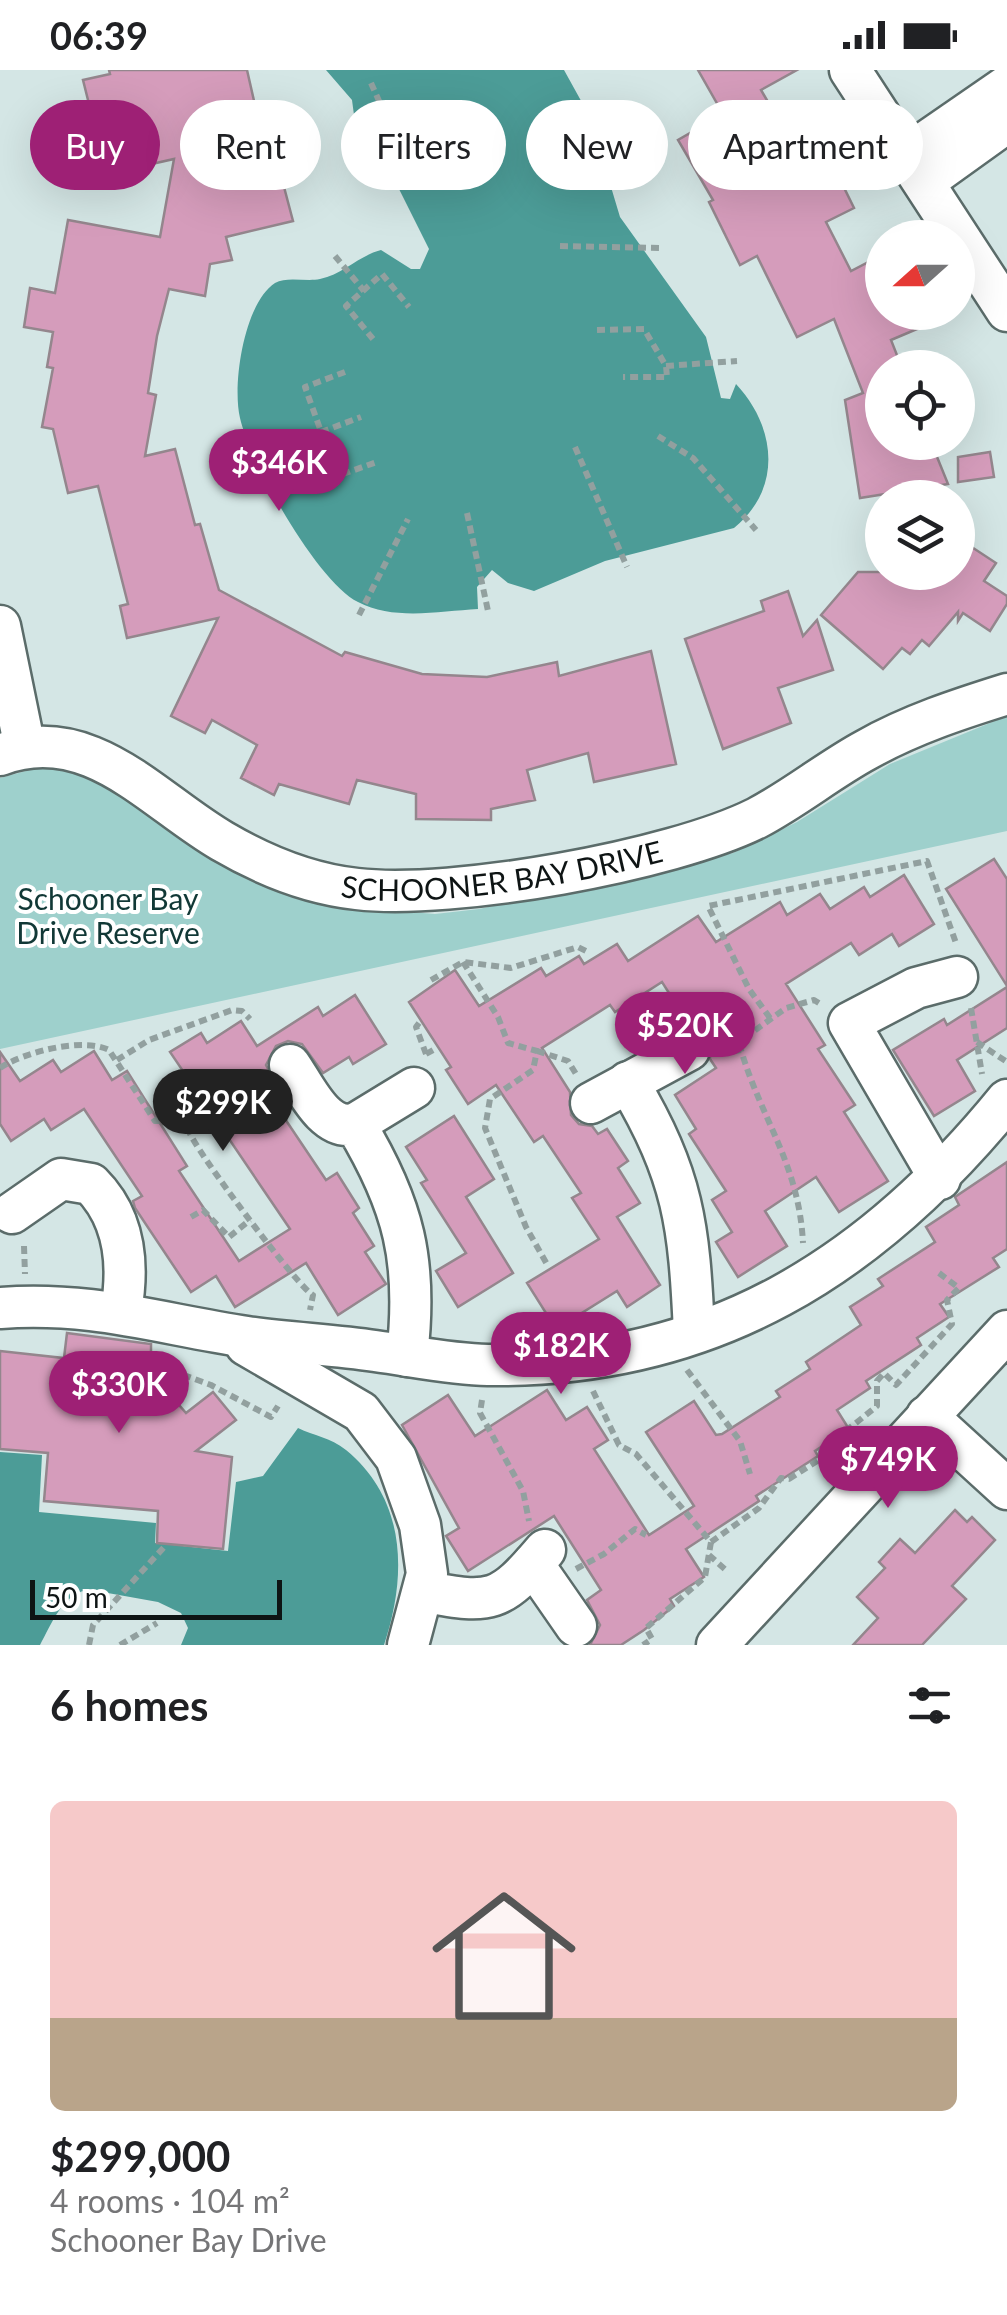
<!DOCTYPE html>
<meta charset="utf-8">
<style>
:root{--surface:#fff;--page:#f2f2f2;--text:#202124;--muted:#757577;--line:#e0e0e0;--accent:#9e2075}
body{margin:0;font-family:Lato,sans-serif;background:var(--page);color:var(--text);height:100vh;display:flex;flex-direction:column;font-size:38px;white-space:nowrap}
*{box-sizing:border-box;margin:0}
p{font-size:32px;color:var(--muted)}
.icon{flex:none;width:55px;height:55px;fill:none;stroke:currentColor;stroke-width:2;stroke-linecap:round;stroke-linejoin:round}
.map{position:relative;height:1575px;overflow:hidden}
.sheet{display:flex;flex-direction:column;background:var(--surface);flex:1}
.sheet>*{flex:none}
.banner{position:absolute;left:30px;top:30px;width:948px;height:90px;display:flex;gap:20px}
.needle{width:65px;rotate:249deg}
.tools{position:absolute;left:865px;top:150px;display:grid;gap:20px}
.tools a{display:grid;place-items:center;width:110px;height:110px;border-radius:50%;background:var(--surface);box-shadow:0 10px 40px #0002;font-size:50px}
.scale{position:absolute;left:30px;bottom:25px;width:252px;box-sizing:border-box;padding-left:10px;border:5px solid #0e1414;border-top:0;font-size:28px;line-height:35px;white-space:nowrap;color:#0e1414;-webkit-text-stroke:8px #fff;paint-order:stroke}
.price{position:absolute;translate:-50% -85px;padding:0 22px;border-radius:35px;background:var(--accent);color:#fff;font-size:32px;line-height:65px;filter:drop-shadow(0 2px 5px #0008)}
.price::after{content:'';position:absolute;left:50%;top:60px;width:30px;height:22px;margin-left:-15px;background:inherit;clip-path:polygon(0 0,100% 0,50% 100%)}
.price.active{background:#222;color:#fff}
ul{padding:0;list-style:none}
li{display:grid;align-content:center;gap:20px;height:530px;padding:0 50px}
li+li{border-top:2px solid var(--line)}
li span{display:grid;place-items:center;height:310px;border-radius:15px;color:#555}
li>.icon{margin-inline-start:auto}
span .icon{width:180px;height:180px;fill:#fffc;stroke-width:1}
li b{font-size:42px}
h2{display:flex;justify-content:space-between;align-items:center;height:120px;padding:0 50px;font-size:42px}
.chip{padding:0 35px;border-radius:45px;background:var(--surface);box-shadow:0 10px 40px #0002;font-size:35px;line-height:90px}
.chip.active{background:var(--accent);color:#fff}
.status{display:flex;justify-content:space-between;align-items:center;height:70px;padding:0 50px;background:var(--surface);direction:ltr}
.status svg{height:28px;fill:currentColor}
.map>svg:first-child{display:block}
.green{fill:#9ed0cc}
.water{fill:#4c9c97}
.building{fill:#d59cbb;stroke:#94868d;stroke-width:2.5}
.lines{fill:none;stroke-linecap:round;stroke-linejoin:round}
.minor-casing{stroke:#5b6c6a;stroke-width:45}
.path{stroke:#92a09f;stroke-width:6;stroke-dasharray:8 5;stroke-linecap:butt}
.minor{stroke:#fff;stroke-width:40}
.labels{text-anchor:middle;stroke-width:8;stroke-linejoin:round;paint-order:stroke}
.street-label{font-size:30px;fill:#0e1414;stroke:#fff}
.park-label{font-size:30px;fill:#113836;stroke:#fff}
</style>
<div class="status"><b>06:39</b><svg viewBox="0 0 49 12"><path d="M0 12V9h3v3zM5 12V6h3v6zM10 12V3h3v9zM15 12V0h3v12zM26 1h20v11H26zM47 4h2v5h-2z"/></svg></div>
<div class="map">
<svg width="1007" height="1575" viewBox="0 0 1007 1575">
<rect width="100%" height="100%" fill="#d4e6e5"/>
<polygon class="green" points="1007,646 1007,761 0,979 0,708 48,695 93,706 126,724 177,765 265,816 362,838 435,844 479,839 733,783 797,752 890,694"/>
<g class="water">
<path d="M326,0H564L590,47L620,147L706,267L721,328L730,329L736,314C777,358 782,419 734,458L605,491L534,521L508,513L492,500L477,517L478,539C440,541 394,551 358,532C318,513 250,392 240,348C232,315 244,233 275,213C287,206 306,212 320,209C344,204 358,186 381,180L411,199H420L429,179L389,99L366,78L356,60L352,30Z"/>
<path d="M298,1358C314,1366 330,1367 346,1380C407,1430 407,1506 384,1575H181L188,1558L181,1543L158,1532L91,1520C64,1520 51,1555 40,1575H0V1382L42,1385L39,1442L156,1453L155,1473L228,1481L236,1412L263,1406Z"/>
</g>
<g class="building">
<polygon points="109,0 247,0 262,66 270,64 293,151 226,167 232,190 210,194 205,226 169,219 157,266 148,323 156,325 145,386 175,379 195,455 200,454 219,520 342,586 345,582 422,604 487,607 557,592 559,606 651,581 676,694 594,712 588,683 527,700 535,730 491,739 491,750 416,749 416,724 357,710 349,734 279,714 274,725 241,708 257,675 212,650 205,663 171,646 218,548 127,568 120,536 128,534 98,416 68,423 53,359 42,357 53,298 47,297 53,262 24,257 30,218 55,223 68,150 160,167 174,89 143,96 128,34 91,42 83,10 110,4"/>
<polygon points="698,0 797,0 761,20 800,87 823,75 854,138 826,152 851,201 882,185 882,242 957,242 891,270 902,298 882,298 882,372 931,372 948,414 860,428 845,330 863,323 834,249 797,267 757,186 740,195 709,132 713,130 678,70 723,44"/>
<polygon points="990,382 994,407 958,412 958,387"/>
<polygon points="958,468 996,493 984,511 1007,526 1007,534 990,561 963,543 958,551 958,542 929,576 922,570 910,584 902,578 883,599 821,545 858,502 958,502"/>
<polygon points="788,521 803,566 817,550 833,600 778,618 791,653 723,679 685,569 764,541 761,531"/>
<polygon points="994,789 1007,809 1007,916 946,819"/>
<polygon points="904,805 934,854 899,876 892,864 859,885 851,873 786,914 825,975 818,979 855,1035 844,1042 888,1111 839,1142 816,1107 765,1141 787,1176 738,1207 716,1172 732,1162 712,1130 726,1121 689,1064 696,1059 675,1025 716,998 710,989 710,970 690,956 662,912 615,942 610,935 542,978 570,1022 571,1045 579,1054 592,1056 598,1064 607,1059 628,1091 618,1098 640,1133 617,1147 660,1215 627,1237 617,1221 556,1259 527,1213 599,1169 572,1128 581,1123 543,1066 534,1072 496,1015 468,1034 446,1000 451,997 409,932 455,900 479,936 541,898 546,906 579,886 584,894 617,874 628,891 698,846 716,872 780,832 787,845 820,824 830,839 864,817 870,827"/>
<polygon points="1007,917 1007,958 957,990 975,1021 934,1046 893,980 944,949 947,955"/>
<polygon points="355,925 386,974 353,994 349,987 323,1003 302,974 288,971 276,976 266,995 283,1028 275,1034 326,1110 337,1103 359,1138 353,1143 374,1176 365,1182 386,1214 338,1245 306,1193 235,1237 216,1206 191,1222 135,1138 133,1131 142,1126 84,1039 51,1060 44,1049 11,1071 0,1054 0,982 20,1011 53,990 61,1002 94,981 112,1010 127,1001 187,1096 179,1101 239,1191 290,1159 170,982 201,963 207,973 241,951 257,976 318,937 323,946"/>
<polygon points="454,1046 494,1109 466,1127 513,1203 458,1237 436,1201 466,1183 421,1113 427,1110 406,1077"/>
<polygon points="1007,1092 1007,1179 993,1188 999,1197 940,1234 949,1247 917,1268 921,1275 866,1311 870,1318 837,1340 849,1359 815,1381 818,1386 756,1426 759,1431 686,1479 704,1507 670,1529 674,1536 644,1560 621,1575 590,1575 600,1555 587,1530 601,1520 554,1446 468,1501 446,1466 459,1458 402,1355 448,1325 475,1366 547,1320 566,1350 587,1337 608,1370 594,1379 649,1465 694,1436 646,1362 694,1331 716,1365 722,1364 780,1327 776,1321 810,1299 806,1292 861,1255 850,1237 883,1216 878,1209 935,1172 926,1157 959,1135 955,1127"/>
<polygon points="67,1263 151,1274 151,1282 163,1285 161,1314 186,1343 213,1322 236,1350 196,1381 232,1387 223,1479 157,1473 158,1441 44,1431 48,1383 0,1379 0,1281 64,1288"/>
<polygon points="955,1440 967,1452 972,1447 995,1470 952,1516 966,1529 922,1575 853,1575 878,1548 857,1527 885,1498 879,1492 900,1469 915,1483"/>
</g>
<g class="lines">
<g class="minor-casing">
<g id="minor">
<polyline points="850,0 1007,241"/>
<polyline points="907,85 1007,16"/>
<polyline points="925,111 1007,52"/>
<polyline points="0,556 25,678"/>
<path id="s1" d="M0,685C89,651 153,731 222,771C263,795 310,814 357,819C453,830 671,791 757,748C795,728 829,700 866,680C910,655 959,639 1007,624"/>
<path d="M290,995C305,1016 324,1062 355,1054C404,1135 418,1192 407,1286"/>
<path d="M628,1012C684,1107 689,1154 694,1262"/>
<polyline points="591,1033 689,980"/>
<polyline points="355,1054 414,1018"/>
<polyline points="940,1109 849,953 916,918 957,907"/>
<path d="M12,1143L61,1109L91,1114C126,1149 129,1196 121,1241"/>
<path d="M0,1238C91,1231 160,1254 247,1267C290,1273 333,1275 375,1281C413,1286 450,1294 488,1295C711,1298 871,1197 1007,1030"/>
<polyline points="246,1275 361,1342 396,1388 420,1455 427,1504 408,1575"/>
<polyline points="927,1346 1007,1419"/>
<polyline points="533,1494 576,1556"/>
<path d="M425,1522C492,1534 500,1533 545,1480"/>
<polyline points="717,1575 1007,1261"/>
</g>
</g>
<g class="path">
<polyline points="371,13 402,82"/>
<polyline points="344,67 386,48"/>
<polyline points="544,84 608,61"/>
<polyline points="560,176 662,178"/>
<polyline points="335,186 364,221"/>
<polyline points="597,260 644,259 666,296 667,307 623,307"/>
<polyline points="373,269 346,236 382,204 409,237"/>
<polyline points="666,296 737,291"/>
<polyline points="345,302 305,317 337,406 377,392"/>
<polyline points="321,362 361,347"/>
<polyline points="658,366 693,388 756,460"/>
<polyline points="575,377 627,497"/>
<polyline points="232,397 323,366"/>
<polyline points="467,443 488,541"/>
<polyline points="359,545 408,449"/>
<polyline points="463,892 498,947 508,973 537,981 533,1000 490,1029 485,1058 526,1157 548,1196"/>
<polyline points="431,910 463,892 511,898 578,877 586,881"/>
<polyline points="971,938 982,1004"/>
<polyline points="770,948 749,919 708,836 927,791 956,873"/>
<polyline points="419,953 416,957 426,984"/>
<polyline points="977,972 1007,992"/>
<polyline points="741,980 743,969 786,938 814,930 822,935"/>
<polyline points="537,981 568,991 576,1004"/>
<path d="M722,983L741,980C762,1051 799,1094 803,1173"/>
<polyline points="426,984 435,979"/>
<polyline points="117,990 149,970 232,940 242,941 250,949"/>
<path d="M0,998C24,982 83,967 109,980L155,1051H166L179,1043L189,1045C189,1045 189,1060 189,1061C194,1079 301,1221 313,1225L310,1240"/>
<polyline points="189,1045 213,1040 261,1014"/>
<polyline points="191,1147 203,1140 229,1167 250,1150"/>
<polyline points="24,1176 25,1204"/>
<polyline points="171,1288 170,1300 211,1315 271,1347 278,1336"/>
<polyline points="687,1300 740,1371 750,1404"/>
<polyline points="593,1321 619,1375 636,1384 711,1472 705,1507 646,1558 652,1569 643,1575"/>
<polyline points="482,1330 480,1343 523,1421 529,1451"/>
<polyline points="711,1472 759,1438 781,1408 789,1409 822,1388 821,1381 877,1336 877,1311 884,1303 896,1315 952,1254 947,1230 959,1218 939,1203"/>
<polyline points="709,1485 727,1501"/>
<polyline points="576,1499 604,1484 635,1459 646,1465"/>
<polyline points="89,1575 93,1555 166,1475"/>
<polyline points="120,1575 157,1553"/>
</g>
<use href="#minor" class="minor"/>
</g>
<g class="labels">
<g class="street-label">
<text dy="10" stroke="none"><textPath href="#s1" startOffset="540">SCHOONER BAY DRIVE</textPath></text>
</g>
<g class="park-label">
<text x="108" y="840">Schooner Bay<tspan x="108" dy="34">Drive Reserve</tspan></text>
</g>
</g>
</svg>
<div class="tools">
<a><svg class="needle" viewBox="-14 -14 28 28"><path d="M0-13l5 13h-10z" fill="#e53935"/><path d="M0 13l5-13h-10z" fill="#757577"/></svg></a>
<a><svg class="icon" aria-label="locate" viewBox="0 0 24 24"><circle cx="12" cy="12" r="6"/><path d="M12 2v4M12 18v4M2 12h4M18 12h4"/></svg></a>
<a><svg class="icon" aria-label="layers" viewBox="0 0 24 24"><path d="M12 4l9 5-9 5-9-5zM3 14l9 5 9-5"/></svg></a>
</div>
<div class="scale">50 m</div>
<b class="price" style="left:279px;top:444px">$346K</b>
<b class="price" style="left:685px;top:1007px">$520K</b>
<b class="price active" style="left:223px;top:1084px">$299K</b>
<b class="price" style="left:561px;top:1327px">$182K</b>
<b class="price" style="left:119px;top:1366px">$330K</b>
<b class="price" style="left:888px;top:1441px">$749K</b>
<div class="banner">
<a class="chip active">Buy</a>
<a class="chip">Rent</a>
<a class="chip">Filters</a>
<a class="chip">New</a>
<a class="chip">Apartment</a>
</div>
</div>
<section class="sheet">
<h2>6 homes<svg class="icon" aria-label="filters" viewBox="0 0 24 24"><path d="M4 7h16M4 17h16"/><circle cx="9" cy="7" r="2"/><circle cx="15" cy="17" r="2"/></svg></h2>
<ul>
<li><span style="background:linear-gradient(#f6c9c9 70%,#b9a48a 0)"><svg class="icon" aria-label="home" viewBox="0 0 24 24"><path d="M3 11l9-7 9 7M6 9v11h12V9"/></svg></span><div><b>$299,000</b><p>4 rooms · 104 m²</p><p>Schooner Bay Drive</p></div></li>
</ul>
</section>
